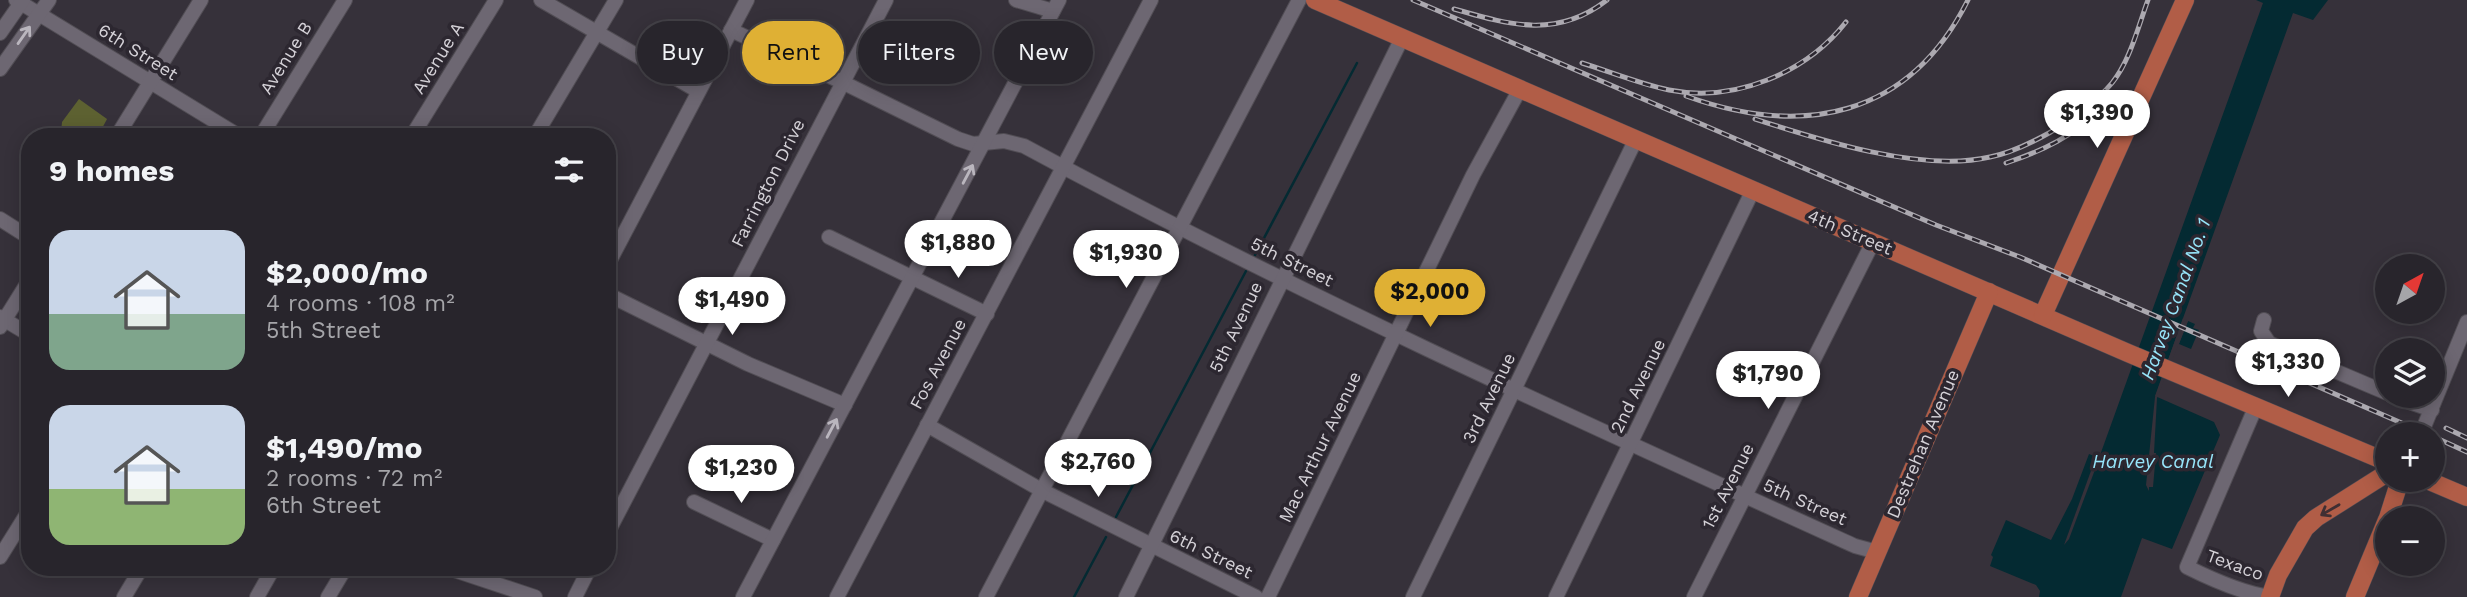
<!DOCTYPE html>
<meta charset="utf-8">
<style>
:root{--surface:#28252c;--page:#343138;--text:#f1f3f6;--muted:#a5a5a9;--line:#444248;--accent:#dfb034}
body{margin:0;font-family:"Work Sans",sans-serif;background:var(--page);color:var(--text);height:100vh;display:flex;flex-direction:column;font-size:26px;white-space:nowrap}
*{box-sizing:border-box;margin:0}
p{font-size:23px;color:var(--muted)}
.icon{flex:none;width:38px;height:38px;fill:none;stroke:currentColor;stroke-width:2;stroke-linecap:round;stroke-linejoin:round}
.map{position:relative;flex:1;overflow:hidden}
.panel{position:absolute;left:21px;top:128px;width:595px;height:448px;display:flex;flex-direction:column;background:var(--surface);border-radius:28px;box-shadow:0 4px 18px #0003,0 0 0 2px var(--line)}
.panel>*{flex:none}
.guide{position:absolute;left:637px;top:21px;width:665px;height:63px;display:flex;gap:14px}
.needle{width:46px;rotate:40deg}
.fabs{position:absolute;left:2375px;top:254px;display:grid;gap:14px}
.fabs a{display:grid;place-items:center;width:70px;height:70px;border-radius:50%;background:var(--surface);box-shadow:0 4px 18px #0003,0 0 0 2px var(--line);font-size:35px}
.price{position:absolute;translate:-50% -60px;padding:0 16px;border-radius:24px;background:#fff;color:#222;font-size:23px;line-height:46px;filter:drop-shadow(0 2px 4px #0008)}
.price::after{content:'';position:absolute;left:50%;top:42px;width:21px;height:16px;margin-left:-10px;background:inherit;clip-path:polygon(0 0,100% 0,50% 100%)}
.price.active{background:var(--accent);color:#111}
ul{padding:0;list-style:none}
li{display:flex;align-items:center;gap:21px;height:175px;padding:0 28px}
li span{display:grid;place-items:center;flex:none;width:196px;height:140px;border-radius:21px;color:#555}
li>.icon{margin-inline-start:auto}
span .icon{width:84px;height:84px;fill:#fffc;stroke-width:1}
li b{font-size:30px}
h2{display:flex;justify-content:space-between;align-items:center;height:84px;padding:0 28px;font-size:30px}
.tag{padding:0 24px;border-radius:32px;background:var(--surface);box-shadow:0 4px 18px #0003,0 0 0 2px var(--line);font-size:24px;line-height:63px}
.tag.active{background:var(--accent);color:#111}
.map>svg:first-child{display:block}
.green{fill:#5d6131}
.water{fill:#042a32}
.pier{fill:#36313a}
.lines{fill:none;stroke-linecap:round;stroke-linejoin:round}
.stream{stroke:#042a32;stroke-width:2.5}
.minor-casing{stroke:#514d54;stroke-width:16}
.major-casing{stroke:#514d54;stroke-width:19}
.minor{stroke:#6d6772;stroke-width:14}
.major{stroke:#b15d47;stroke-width:18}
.rail-casing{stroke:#aca9b0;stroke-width:5}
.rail{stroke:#2c2730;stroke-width:2.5;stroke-dasharray:8;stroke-linecap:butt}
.oneway{stroke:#bab6be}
.oneway2{stroke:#402f33}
.labels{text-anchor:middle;stroke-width:7;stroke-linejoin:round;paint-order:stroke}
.street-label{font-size:18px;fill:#d4d1d7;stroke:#2c2730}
.water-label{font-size:19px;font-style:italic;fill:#97e5fa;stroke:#2c2730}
</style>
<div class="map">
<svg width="2467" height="597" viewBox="0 0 2467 597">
<rect width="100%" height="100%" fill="#36313a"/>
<polygon class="green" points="79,99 107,119 98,136 67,136 61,133 62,122"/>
<g class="water">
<polygon points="2256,0 2328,0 2313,20 2293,13 2155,396 2214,422 2220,435 2172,549 2142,538 2121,597 2039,597 2040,591 2036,585 1990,566 1993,557 1991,555 2006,520 2051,540 2072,499 2089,454 2099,458 2263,3"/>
<polygon points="2188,321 2195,324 2193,328 2199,330 2191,349 2179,344"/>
</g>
<g class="pier">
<polygon points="2183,318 2188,321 2157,398 2154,453 2156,453 2153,487 2149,487 2149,491 2146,485 2155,397"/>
<polygon points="2096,457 2099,459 2069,539 2064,545"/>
</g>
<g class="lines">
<g class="stream">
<polyline points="1255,255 1357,63"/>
<polyline points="1116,517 1246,271"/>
<polyline points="1074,597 1106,537"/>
</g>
<g class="minor-casing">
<g id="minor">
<polyline points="16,0 239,136"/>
<polyline points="541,0 698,91"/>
<polyline points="1016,0 1053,11"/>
<path d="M731,30L842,82L958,139L973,144L1004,141L1024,146C1294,292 1575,419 1855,546L1877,552"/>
<polyline points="0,33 23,0"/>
<polyline points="0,69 49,0"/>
<polyline points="117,136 201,0"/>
<polyline points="261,136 345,0"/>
<polyline points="412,136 496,0"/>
<polyline points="535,136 616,0"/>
<polyline points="0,219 30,238"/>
<polyline points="829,237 987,314"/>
<polyline points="607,266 747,0"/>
<polyline points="607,294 748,364 845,405"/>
<polyline points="0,317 30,335"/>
<polyline points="2264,320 2261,331 2269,343 2387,393"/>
<polyline points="0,327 30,279"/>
<polyline points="2392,396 2432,410"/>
<path d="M2256,406L2187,567C2213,580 2242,593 2270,597"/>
<polyline points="927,425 1043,491 1256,597"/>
<polyline points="2421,434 2467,322"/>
<polyline points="694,502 773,540"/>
<polyline points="607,534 886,0"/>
<polyline points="0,557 30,509"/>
<polyline points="445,567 535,597"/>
<polyline points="124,597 142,567"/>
<polyline points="257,597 274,567"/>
<polyline points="328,597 346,567"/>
<polyline points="575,597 590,567"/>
<polyline points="743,597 1059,0"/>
<polyline points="837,597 1151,0"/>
<polyline points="986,597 1299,0"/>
<polyline points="1126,597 1402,38"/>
<polyline points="1268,597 1473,175 1520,89"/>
<polyline points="1413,597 1636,139"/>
<polyline points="1556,597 1753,190"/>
<polyline points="1694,597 1873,242"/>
</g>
</g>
<g class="major-casing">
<g id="major">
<polyline points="1315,0 2128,353 2387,462"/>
<polyline points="2043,315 2185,0"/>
<polyline points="2427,480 2467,497"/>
<polyline points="2388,518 2400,480"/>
<polyline points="1858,597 1989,292"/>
<polyline points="2270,597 2278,575 2305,528 2316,518 2387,473"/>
<polyline points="2355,597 2387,520"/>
</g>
</g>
<use href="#minor" class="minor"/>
<use href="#major" class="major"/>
<g class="rail-casing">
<g id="rail">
<polyline points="1413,0 1936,225 2020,257 2427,434"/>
<path d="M1454,9C1510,25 1557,39 1607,0"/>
<path d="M1582,63C1611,72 1640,84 1669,90C1735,103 1806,73 1846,22"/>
<path d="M1686,96C1803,138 1909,118 1968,0"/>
<path d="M1755,119C1820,140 1922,173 1990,157C2011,153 2031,143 2049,133C2072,120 2095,103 2112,83C2130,61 2138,27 2148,0"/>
<path d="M2006,163C2042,151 2075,136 2101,107"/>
<polyline points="2446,428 2467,438"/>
<polyline points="2432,436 2467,452"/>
</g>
</g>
<use href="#rail" class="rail"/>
</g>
<defs><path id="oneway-shaft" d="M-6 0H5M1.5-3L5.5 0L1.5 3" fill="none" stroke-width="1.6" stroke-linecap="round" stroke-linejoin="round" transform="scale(1.75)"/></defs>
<g class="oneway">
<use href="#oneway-shaft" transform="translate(24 35) rotate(-55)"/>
<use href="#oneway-shaft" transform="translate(968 174) rotate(-62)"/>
<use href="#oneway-shaft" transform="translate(832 428) rotate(-62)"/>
</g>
<use class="oneway2" href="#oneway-shaft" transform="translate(2330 510) rotate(150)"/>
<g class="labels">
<g class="street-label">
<text transform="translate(138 52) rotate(32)" y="6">6th Street</text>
<text transform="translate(286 58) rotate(-58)" y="6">Avenue B</text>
<text transform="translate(438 58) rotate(-58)" y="6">Avenue A</text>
<text transform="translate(768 183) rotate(-63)" y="6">Farrington Drive</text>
<text transform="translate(1850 232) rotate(23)" y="6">4th Street</text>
<text transform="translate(1292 262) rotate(26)" y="6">5th Street</text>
<text transform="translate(1236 327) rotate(-64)" y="6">5th Avenue</text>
<text transform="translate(938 364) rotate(-62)" y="6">Fos Avenue</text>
<text transform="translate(1638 386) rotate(-64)" y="6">2nd Avenue</text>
<text transform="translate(1489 398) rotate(-64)" y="6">3rd Avenue</text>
<text transform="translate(1923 444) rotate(-67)" y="6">Destrehan Avenue</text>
<text transform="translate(1320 447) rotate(-64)" y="6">Mac Arthur Avenue</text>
<text transform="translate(1728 486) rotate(-63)" y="6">1st Avenue</text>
<text transform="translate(1805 502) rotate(24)" y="6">5th Street</text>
<text transform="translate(1211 554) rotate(26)" y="6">6th Street</text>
<text transform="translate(2235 565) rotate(20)" y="6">Texaco</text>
</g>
<g class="water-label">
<text transform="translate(2175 299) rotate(-70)" y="7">Harvey Canal No. 1</text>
<text x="2153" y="468">Harvey Canal</text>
</g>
</g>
</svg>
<div class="fabs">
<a><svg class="needle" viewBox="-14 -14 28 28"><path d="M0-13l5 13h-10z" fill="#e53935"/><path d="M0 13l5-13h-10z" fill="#a5a5a9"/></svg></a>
<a><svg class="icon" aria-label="layers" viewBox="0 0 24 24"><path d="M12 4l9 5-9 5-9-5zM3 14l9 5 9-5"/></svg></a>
<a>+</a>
<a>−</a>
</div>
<b class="price" style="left:2097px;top:150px">$1,390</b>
<b class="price" style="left:958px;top:280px">$1,880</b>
<b class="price" style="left:1126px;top:290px">$1,930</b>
<b class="price active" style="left:1430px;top:329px">$2,000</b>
<b class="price" style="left:732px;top:337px">$1,490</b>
<b class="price" style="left:2288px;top:399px">$1,330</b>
<b class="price" style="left:1768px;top:411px">$1,790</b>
<b class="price" style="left:1098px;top:499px">$2,760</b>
<b class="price" style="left:741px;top:505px">$1,230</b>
<div class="guide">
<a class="tag">Buy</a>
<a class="tag active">Rent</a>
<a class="tag">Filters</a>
<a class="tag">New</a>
</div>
<section class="panel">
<h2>9 homes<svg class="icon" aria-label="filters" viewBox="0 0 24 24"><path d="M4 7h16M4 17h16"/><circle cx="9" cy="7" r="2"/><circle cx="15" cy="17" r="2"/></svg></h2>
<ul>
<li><span style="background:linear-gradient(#c9d6e8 60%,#7fa58c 0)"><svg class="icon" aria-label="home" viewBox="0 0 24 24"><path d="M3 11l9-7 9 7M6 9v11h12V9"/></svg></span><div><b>$2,000/mo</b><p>4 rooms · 108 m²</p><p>5th Street</p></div></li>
<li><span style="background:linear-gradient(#c9d6e8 60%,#8fb573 0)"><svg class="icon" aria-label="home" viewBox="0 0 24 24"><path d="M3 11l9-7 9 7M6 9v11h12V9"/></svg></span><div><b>$1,490/mo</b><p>2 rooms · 72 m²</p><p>6th Street</p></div></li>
</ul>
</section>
</div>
